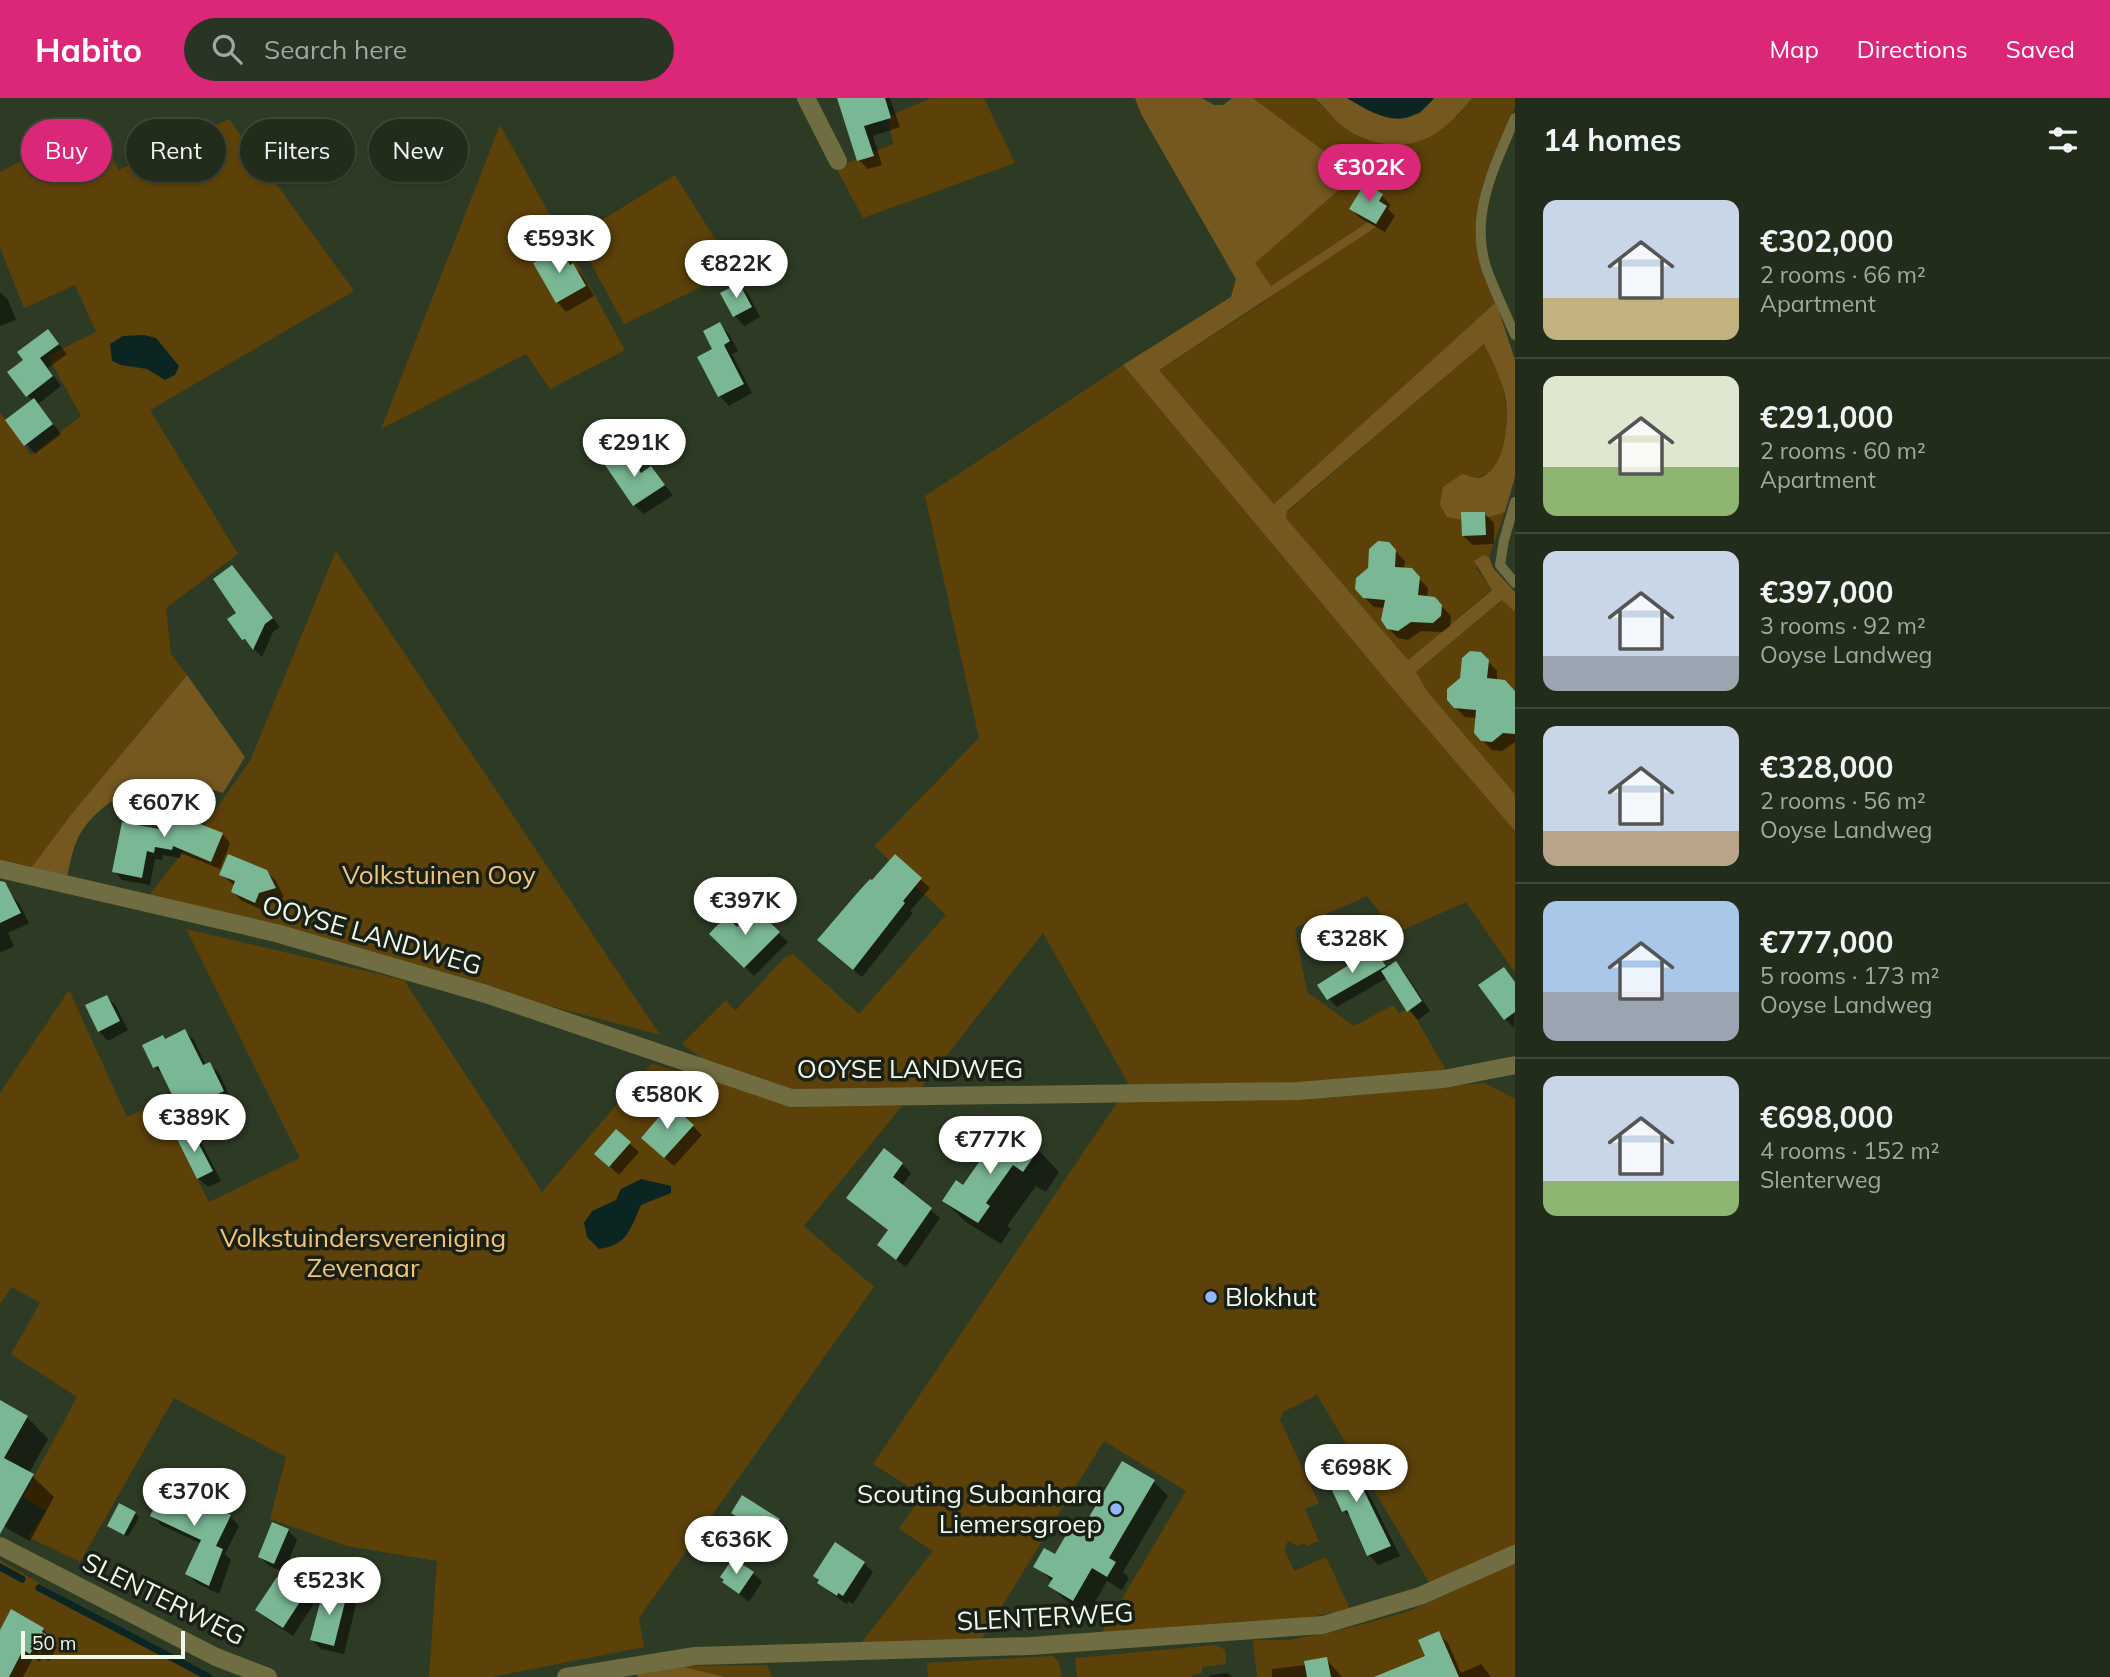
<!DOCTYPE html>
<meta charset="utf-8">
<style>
:root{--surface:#222c1b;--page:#2a3424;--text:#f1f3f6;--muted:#a2a7a3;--line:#3f483a;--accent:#db2777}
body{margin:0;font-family:Mulish,sans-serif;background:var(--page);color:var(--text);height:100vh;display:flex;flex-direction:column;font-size:26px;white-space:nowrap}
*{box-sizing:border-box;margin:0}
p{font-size:23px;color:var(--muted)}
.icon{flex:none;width:38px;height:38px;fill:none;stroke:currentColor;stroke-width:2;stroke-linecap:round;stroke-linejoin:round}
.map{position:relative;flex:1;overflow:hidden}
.drawer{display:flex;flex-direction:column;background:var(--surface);width:595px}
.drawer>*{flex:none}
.hud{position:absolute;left:21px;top:21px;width:665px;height:63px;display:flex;gap:14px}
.scale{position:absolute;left:21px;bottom:18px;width:164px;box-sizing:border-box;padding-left:7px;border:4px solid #eff8e9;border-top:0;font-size:19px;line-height:24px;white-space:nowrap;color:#eff8e9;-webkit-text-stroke:5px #1a2016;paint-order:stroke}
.price{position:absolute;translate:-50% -60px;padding:0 16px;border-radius:24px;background:#fff;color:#222;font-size:23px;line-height:46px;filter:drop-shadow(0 2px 4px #0008)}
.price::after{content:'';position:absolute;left:50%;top:42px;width:21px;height:16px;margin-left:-10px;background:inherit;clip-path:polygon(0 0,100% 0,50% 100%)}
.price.active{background:var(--accent);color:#fff}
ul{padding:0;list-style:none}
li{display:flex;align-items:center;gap:21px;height:175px;padding:0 28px}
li+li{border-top:2px solid var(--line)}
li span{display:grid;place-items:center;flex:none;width:196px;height:140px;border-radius:14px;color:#555}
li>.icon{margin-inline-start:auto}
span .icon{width:84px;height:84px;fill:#fffc;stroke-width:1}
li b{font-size:30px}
h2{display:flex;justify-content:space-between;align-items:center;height:84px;padding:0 28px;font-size:30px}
.chip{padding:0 24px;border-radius:32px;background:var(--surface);box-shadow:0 2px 5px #0004,0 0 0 2px var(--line);font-size:24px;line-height:63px}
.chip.active{background:var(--accent);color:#fff}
header{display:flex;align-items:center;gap:42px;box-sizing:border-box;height:98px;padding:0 35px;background:var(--accent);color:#fff}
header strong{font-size:33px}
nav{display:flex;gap:38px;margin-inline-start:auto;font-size:24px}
.search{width:490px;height:63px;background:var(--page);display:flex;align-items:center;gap:18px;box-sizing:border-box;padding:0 24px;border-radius:38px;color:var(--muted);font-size:26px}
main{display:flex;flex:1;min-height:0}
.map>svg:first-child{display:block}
.green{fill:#5c4109}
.forest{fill:#755820}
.water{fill:#0b2522}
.shadow{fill:#0007}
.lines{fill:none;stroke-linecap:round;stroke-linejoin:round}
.stream{stroke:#0b2522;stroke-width:7}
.building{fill:#7ab794}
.service{stroke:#6f6d41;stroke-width:10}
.minor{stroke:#6f6d41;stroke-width:18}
.poi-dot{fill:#92b7fd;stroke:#1a2016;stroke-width:2.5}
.labels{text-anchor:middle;stroke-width:7;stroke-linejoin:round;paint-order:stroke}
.park-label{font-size:26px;fill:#f2c474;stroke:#1a2016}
.street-label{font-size:26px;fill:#eff8e9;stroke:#1a2016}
.poi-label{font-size:26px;fill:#eff8e9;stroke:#1a2016;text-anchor:start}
</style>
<header>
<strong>Habito</strong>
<div class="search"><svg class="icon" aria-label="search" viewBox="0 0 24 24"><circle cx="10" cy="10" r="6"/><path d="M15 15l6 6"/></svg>Search here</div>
<nav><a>Map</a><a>Directions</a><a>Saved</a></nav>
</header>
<main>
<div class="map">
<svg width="1515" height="1579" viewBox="0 0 1515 1579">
<rect width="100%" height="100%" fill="#2e3b24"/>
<g class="green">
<polygon points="931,0 984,0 1015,65 863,120 836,70 893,46 888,19"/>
<polygon points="1253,0 1314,0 1342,28 1456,20 1472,0 1515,0 1515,9 1482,88 1477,122 1496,204 1274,406 1159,272 1258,208 1368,124 1271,188 1254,165 1340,91 1353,76"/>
<polygon points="229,21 354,193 150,312 238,456 166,510 171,556 187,577 70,718 25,778 0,772 0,315 31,357 81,318 48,258 96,234 75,187 24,210 0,150 0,74 93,26 119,72"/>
<polygon points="500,27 625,252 550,291 526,256 381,331"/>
<polygon points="675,77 735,173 624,226 576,138"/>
<path d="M1484,246C1489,258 1496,269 1501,281C1508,303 1510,350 1496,369C1491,375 1484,377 1477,380L1483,421L1505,414L1489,459L1484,457L1476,470L1492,491L1408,562L1286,420L1287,414Z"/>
<polygon points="1123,267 1389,586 1515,733 1515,875 1466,804 1396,835 1367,798 1295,830 1307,894 1354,928 1393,907 1399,915 1410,910 1447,974 1304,990 1132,992 1043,835 917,995 811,995 771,990 725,978 682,946 726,902 735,913 784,860 793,856 859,916 946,817 874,748 979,640 925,398"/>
<polygon points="336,453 660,937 146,801 200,733 250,663"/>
<polygon points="1503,502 1515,514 1515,696 1427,593 1416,574"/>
<polygon points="186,831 404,882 542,1094 651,966 793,1003 902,1008 804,1128 874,1189 639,1520 644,1549 492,1579 429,1579 437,1463 347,1448 270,1421 286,1359 174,1300 80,1464 28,1439 46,1413 23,1399 77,1299 11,1256 40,1205 12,1189 0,1206 0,995 69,892 127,1019 158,1005 209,1104 300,1060"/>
<polygon points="1485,985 1515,1001 1515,1448 1430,1486 1317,1297 1283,1314 1280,1322 1319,1405 1305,1411 1319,1443 1306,1448 1304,1445 1297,1448 1288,1443 1284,1451 1294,1473 1326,1459 1350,1511 1295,1522 1101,1536 1186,1393 1104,1343 981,1542 858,1549 933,1453 899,1431 922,1397 873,1366 1118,1003 1293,1000"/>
<polygon points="0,1462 199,1579 0,1579"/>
<polygon points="1515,1465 1515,1579 1257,1579 1253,1542 1289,1542 1341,1532 1407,1514"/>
<polygon points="1216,1547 1225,1552 1226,1566 1202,1569 1202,1575 1193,1577 1192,1579 1077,1579 1075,1560"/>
<polygon points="1052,1558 1059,1564 1062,1579 928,1579 927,1565"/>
<polygon points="767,1567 772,1579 725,1579 680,1568"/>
</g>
<g class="forest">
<path d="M1135,0H1202L1214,7H1223L1232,0H1253L1353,75L1340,91L1255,165L1271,188L1368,124L1376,129L1159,272L1274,406L1496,204L1515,262V379L1505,414C1485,421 1468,424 1447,419L1440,407L1443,389L1462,376C1467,377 1474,380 1478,380C1506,375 1510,319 1505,297C1501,279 1492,263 1484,246L1287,413L1286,420L1408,562L1492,492L1474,463L1484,457L1489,459L1493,470L1515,494V514L1502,502L1416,574L1427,593L1515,696V733L1389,586L1123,267L1231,199L1236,181L1141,16Z"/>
<path d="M1314,0H1347L1369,13L1419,16L1434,0H1472C1447,31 1423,53 1380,45C1366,42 1352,36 1341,27C1331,19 1324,7 1314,0Z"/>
<path d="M187,577L245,659L223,695C206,690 189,684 170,683C138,681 92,710 78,740C71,754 69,772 65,787L25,778L70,718Z"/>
<polygon points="680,1568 725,1579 637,1579 638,1575"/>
</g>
<g class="water">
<path d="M1347,0H1434C1406,35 1379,19 1347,0Z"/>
<polygon points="144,237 156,240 179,268 175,277 165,282 147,271 121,267 112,263 110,246 123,238"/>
<path d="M641,1081L671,1088V1095L641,1107C630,1131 628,1147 599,1151L587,1139L584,1125L592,1113L616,1102L621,1091Z"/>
</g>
<g class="shadow">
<polygon points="853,0 890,0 900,29 873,38 882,67 868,71 859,62"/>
<polygon points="1382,98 1391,107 1388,111 1395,118 1385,134 1360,120 1351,111"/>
<polygon points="560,152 582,177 594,198 566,214 557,204"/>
<polygon points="739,187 748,196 760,219 744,228 735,218 723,196"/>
<polygon points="0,194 8,202 16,222 0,228"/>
<polygon points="719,227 729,236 738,253 732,256 752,295 729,308 720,298 699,260 715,251"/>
<polygon points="47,233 67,256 48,270 61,288 38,306 61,336 35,356 7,322 33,303 28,298 25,262"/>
<polygon points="626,356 644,375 651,370 673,397 644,416 634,407"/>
<polygon points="1484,415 1494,425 1494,446 1473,447 1463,438"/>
<polygon points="1388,446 1405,463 1404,471 1411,472 1428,490 1427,500 1434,500 1451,518 1450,528 1442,534 1421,533 1408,542 1398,540 1388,530 1385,510 1374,509 1364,499 1369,471"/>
<polygon points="240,478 280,529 273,534 262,559 244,541 238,515"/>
<polygon points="1481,556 1497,573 1497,583 1504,583 1515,594 1515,644 1502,653 1492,652 1482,642 1477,620 1465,619 1455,609 1462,581"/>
<polygon points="184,698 192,707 189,723 222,736 230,745 220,771 181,755 180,760 163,757 162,762 155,761 150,787 122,782 114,773 160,734"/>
<polygon points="895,759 930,790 910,813 913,815 862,879 828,851 873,785"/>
<polygon points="266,773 276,783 284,799 268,804 265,813 242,803 233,794 235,788 221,776"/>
<polygon points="10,796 19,805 29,825 8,835 14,848 0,855 0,801"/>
<polygon points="755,812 788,844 754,878 712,836 737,831"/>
<polygon points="1374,853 1388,870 1396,865 1405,875 1430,913 1418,922 1409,912 1387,880 1337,909 1329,901 1320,887"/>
<polygon points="1504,871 1515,883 1514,930 1505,921"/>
<polygon points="107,899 116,908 128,932 108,943 99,933"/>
<polygon points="184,933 194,942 206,968 209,966 219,975 232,1003 192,1023 183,1013 164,978 155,969"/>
<polygon points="693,1028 702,1037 674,1068 652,1049"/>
<polygon points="191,1033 200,1042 221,1083 208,1089 198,1080"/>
<polygon points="629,1045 639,1054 619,1077 606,1065"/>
<polygon points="1015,1047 1038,1052 1059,1074 1046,1094 1036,1088 1007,1128 1011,1131 1001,1146 966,1124 944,1103"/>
<polygon points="902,1066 911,1075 902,1088 940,1120 906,1169 888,1156 889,1133 858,1109"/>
<polygon points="0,1304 27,1319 48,1341 29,1375 54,1399 30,1443 9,1432 0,1423"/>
<polygon points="1346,1358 1355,1368 1400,1458 1378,1467 1369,1457 1354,1422 1344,1413 1323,1369"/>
<polygon points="1154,1384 1168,1398 1123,1474 1129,1480 1122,1492 1107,1483 1088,1516 1065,1502 1051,1488 1053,1484 1036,1468 1055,1458"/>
<polygon points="135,1415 139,1419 128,1439 109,1427"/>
<polygon points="733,1415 779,1422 788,1431 777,1447 741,1423"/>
<polygon points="152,1417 230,1418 239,1428 225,1456 231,1462 219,1496 197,1485 187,1476 202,1446 161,1427"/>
<polygon points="288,1432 297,1442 284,1474 269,1468 260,1459"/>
<polygon points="836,1446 864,1465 873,1474 853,1506 848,1503 847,1506 829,1494 815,1478"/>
<polygon points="753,1475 762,1484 749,1504 724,1484"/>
<polygon points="346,1497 356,1507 344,1556 321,1551 312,1542"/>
<polygon points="304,1498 313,1507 293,1538 267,1521 258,1512"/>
<polygon points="43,1531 57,1549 49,1563 42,1559 40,1564 33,1560 23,1579 0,1579 0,1535"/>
<polygon points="1439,1536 1448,1545 1461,1575 1481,1566 1491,1579 1407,1579 1427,1559"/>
<polygon points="1326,1561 1342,1579 1272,1579 1272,1571 1306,1567"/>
<polygon points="1228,1575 1232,1579 1210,1579 1209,1577"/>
</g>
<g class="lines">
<g class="stream">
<polyline points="0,1469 22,1481"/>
<polyline points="39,1490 209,1579"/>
</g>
</g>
<g class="building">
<polygon points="837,0 885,0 891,20 864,28 874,58 857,63"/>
<polygon points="1365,85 1383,96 1379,103 1387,108 1376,126 1349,111"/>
<polygon points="560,149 570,167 573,165 586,188 556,205 533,165"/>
<polygon points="739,185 752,209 733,219 720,195"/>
<polygon points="720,224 730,243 724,247 744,286 718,299 697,259 712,251 703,233"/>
<polygon points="48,231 59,246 40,260 53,278 26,299 7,274 23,262 17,254"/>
<polygon points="34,300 53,326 24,348 5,322"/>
<polygon points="626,354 632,363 634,362 641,375 651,368 665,387 633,408 605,367"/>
<polygon points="1461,414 1485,414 1486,437 1462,438"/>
<polygon points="1378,443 1389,444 1396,452 1395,469 1412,470 1420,479 1418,497 1435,499 1442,507 1441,518 1433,525 1411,524 1398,533 1387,531 1381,522 1385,502 1363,500 1355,491 1356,480 1368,470 1369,451"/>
<polygon points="232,467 273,520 265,526 253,552 245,541 242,542 227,521 236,515 213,481"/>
<polygon points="1470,553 1481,554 1489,562 1487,580 1505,582 1515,593 1515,636 1503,635 1492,644 1481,643 1474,635 1476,612 1454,610 1447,602 1447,591 1460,580 1462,560"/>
<polygon points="167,693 184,697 180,716 185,717 185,720 223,735 211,764 173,748 172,752 155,749 154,755 147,753 142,780 112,774 122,724 159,731"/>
<polygon points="228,756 267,772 276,790 259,795 255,805 231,794 235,783 219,777"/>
<polygon points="895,756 922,780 903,803 905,805 853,872 817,842 859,793 870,781 872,782"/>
<polygon points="0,783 5,784 21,815 0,825"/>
<polygon points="755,810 780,834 744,870 709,836 726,818 737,829"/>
<polygon points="1374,851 1386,868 1327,902 1317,887"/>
<polygon points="1396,863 1422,903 1407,914 1381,873"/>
<polygon points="1504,869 1515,884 1515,914 1504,922 1478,887"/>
<polygon points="107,897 120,923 98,934 85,907"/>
<polygon points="185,931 203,967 210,964 224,993 181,1015 158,968 153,970 142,947 163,937 165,941"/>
<polygon points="670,1006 694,1027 664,1060 641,1040"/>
<polygon points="191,1031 213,1073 197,1081 176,1039"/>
<polygon points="616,1031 631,1044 609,1069 594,1056"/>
<polygon points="1000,1034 1014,1044 1019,1037 1039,1051 1023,1074 1013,1067 986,1105 990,1108 978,1125 942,1103 956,1082 963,1087"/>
<polygon points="884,1050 903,1065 893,1079 932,1110 896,1162 877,1147 888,1132 846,1100"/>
<polygon points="0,1302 28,1318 4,1360 34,1376 0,1436"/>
<polygon points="1346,1356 1391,1448 1367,1458 1347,1412 1342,1414 1321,1368"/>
<polygon points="1122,1363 1155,1382 1109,1460 1116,1464 1107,1479 1092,1470 1073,1503 1048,1488 1053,1480 1033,1469 1044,1450 1055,1456 1070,1430 1079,1436"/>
<polygon points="166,1385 231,1417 216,1448 223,1451 209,1488 185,1476 201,1442 150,1418"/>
<polygon points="742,1397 780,1421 768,1439 731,1415"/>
<polygon points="119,1405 136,1414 124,1437 107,1428"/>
<polygon points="272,1424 289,1431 274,1466 258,1459"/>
<polygon points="835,1444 865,1464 843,1498 838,1495 837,1498 817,1485 819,1482 813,1478"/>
<polygon points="733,1460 754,1474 739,1496 722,1484 724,1482 720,1479"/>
<polygon points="277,1479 305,1496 283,1530 255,1512"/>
<polygon points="324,1490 347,1496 334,1548 310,1542"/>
<polygon points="11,1511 44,1530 42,1534 49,1538 40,1555 33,1551 30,1556 23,1552 9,1579 0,1579 0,1532"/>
<polygon points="1439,1533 1459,1579 1374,1579 1425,1558 1418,1542"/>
<polygon points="1327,1559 1331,1579 1307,1579 1304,1563"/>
</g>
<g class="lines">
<g class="service">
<path d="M1515,20C1495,68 1468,118 1487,172C1495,194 1506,216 1515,237"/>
<polyline points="1515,404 1504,442 1500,467 1515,485"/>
</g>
<g class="minor">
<polyline points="806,0 838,63"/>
<polyline points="0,771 276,835 486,896 791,1000 1298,993 1444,981 1515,967"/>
<polyline points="0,1448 216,1559 268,1579"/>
<polyline points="566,1579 695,1558 1030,1548 1323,1527 1420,1498 1515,1456"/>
</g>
</g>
<g class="poi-dot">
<circle cx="1211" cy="1199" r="7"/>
<circle cx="1116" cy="1411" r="7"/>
</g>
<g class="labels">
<g class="park-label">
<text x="439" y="786">Volkstuinen Ooy</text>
<text x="363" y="1149">Volkstuindersvereniging<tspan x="363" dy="30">Zevenaar</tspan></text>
</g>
<g class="street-label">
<text transform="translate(372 837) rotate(16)" y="9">OOYSE LANDWEG</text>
<text x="910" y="980">OOYSE LANDWEG</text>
<text transform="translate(164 1501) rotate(26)" y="9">SLENTERWEG</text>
<text transform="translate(1045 1519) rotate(-3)" y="9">SLENTERWEG</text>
</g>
<g class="poi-label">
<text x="1225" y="1208">Blokhut</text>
<text x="1102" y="1405" text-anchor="end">Scouting Subanhara<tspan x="1102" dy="30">Liemersgroep</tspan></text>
</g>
</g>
</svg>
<div class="scale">50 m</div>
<b class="price active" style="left:1369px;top:106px">€302K</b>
<b class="price" style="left:559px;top:177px">€593K</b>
<b class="price" style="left:736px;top:202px">€822K</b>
<b class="price" style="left:634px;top:381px">€291K</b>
<b class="price" style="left:164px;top:741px">€607K</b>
<b class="price" style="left:745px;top:839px">€397K</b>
<b class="price" style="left:1352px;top:877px">€328K</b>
<b class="price" style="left:667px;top:1033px">€580K</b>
<b class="price" style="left:194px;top:1056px">€389K</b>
<b class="price" style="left:990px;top:1078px">€777K</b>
<b class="price" style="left:1356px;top:1406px">€698K</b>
<b class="price" style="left:194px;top:1430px">€370K</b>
<b class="price" style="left:736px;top:1478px">€636K</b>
<b class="price" style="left:329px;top:1519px">€523K</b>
<div class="hud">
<a class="chip active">Buy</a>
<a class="chip">Rent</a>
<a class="chip">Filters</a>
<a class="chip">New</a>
</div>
</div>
<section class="drawer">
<h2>14 homes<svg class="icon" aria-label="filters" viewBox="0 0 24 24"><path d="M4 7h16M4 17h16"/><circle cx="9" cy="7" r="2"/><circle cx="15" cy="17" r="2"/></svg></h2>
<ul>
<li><span style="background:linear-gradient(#c9d6e8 70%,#c2b280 0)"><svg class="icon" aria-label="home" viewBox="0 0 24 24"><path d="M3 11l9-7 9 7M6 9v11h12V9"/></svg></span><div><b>€302,000</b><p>2 rooms · 66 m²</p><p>Apartment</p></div></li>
<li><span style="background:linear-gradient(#dfe7d0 65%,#8fb573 0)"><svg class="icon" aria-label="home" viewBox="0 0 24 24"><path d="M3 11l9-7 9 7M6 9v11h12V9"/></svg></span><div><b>€291,000</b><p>2 rooms · 60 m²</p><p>Apartment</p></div></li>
<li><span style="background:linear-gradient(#c9d6e8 75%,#9aa5b1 0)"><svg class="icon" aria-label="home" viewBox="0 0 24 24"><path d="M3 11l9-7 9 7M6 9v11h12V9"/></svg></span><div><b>€397,000</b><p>3 rooms · 92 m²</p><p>Ooyse Landweg</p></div></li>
<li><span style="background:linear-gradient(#c9d6e8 75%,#b9a48a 0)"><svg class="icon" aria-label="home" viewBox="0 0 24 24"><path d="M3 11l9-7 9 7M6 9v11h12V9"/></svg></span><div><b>€328,000</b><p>2 rooms · 56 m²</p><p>Ooyse Landweg</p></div></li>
<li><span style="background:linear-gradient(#a9c7e8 65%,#9aa5b1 0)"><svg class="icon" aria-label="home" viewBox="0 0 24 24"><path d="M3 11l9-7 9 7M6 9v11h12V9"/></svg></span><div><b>€777,000</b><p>5 rooms · 173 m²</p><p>Ooyse Landweg</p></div></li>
<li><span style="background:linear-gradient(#c9d6e8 75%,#8fb573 0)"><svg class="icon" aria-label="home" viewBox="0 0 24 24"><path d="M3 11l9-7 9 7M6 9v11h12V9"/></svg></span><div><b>€698,000</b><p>4 rooms · 152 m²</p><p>Slenterweg</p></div></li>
</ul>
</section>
</main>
